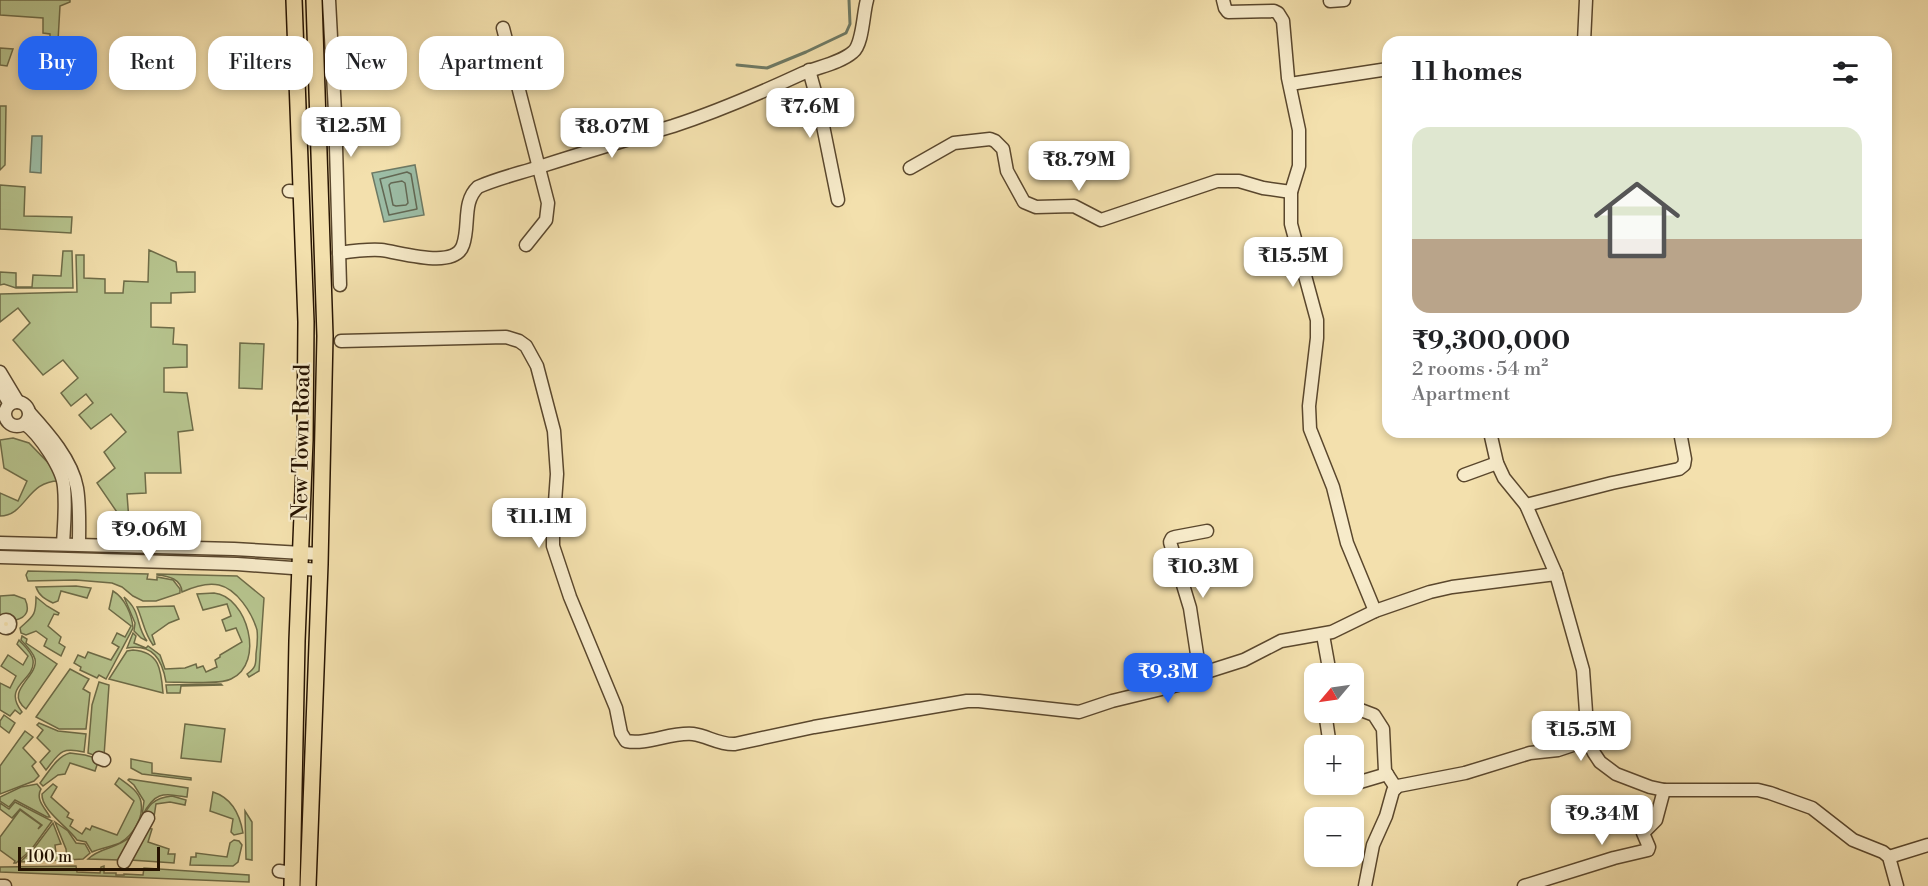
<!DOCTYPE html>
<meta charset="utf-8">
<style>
:root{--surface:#fff;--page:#f2f2f2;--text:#202124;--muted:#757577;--accent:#2563eb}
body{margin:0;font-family:"Libre Bodoni",serif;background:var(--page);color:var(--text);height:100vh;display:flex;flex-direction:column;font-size:22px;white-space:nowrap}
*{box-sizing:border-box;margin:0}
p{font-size:20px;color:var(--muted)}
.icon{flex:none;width:33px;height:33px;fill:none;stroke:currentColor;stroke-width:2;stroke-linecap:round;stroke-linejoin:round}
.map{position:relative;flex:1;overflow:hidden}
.sheet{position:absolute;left:1382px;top:36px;width:510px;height:402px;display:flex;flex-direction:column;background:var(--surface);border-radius:18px;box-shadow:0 3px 9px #0003}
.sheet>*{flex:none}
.banner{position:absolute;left:18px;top:36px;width:570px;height:54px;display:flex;gap:12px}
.needle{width:39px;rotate:241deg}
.tools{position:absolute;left:1304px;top:663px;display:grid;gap:12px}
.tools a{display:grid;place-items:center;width:60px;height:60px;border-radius:12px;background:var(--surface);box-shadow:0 3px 9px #0003;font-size:30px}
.scale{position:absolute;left:18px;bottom:15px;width:142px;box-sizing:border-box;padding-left:6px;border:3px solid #271402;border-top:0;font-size:16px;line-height:21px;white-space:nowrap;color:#271402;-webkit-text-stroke:4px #f7ebca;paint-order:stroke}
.price{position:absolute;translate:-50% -51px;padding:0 14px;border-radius:12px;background:#fff;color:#222;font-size:20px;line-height:39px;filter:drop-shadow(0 2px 3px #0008)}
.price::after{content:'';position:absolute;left:50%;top:36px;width:18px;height:14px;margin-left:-9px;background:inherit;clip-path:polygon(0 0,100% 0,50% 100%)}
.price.on{background:var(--accent);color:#fff}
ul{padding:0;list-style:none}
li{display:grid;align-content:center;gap:12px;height:318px;padding:0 30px}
li span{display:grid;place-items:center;height:186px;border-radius:18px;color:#555}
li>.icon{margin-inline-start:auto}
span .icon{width:108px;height:108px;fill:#fffc;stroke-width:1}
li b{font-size:26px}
h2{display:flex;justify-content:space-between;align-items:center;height:72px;padding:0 30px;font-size:26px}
.tag{padding:0 21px;border-radius:18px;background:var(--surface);box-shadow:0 3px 9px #0003;font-size:21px;line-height:54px}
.tag.on{background:var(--accent);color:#fff}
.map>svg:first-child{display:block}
.green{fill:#b6c38d;stroke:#6e6c48;stroke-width:1.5}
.water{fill:#9cbda6;stroke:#6d7964;stroke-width:1.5}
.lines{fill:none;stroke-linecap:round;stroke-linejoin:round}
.shore{stroke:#626854;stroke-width:1.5}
.stream{stroke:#6d7964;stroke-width:3}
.minor-casing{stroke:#5a472d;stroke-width:15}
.major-casing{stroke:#271402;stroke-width:18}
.minor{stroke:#f7ebca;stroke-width:12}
.major{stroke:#f3e0ad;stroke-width:15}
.labels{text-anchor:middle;stroke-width:4.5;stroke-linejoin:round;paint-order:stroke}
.street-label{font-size:22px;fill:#271402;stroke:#f7ebca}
</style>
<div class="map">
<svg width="1928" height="886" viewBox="0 0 1928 886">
<rect width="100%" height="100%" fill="#f3e0ad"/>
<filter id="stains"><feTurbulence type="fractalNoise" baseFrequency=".00333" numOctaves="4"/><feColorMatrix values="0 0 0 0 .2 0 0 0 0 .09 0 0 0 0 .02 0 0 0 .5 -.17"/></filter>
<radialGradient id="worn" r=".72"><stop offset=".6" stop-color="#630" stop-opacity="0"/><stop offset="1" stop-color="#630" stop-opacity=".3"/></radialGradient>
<g class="green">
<polygon points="0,0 70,0 70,2 60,6 57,58 53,68 43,71 32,71 32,51 44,50 44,46 50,46 50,34 43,33 43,18 0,15"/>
<polygon points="0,48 13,49 7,66 0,65"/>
<polygon points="0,106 6,106 5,165 0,170"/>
<polygon points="0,185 25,187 24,216 72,217 71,233 0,229"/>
<polygon points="149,250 176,262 177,272 195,272 195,292 171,293 171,303 151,303 151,327 174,328 173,344 187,345 187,367 164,368 164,392 187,393 193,430 178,432 181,473 145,473 146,493 127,494 129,521 121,518 97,483 115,468 104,452 126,432 111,414 91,429 79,415 93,403 86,394 71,406 61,393 78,378 63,360 43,375 13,340 30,323 18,308 0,322 0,294 77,292 76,255 84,255 84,278 105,279 105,293 123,293 124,281 148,282"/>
<polygon points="63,251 72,251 73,288 16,288 4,284 0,285 0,272 16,273 16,287 32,287 33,275 61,276"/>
<polygon points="240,343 264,344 262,389 239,388"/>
<path d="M13,438L29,443L57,472L60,481C27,480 26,516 0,516V493L18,501L27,481L4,468L0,440Z"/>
<polygon points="28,571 148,574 147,579 157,580 157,577 173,580 180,589 180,593 156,601 143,601 133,596 122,587 112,583 76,580 28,581 26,575"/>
<path d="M157,574L237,576L264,598L259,671L249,677L247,674C256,668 256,664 256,654C257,647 258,638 257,630C252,613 237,589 219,585C206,582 193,587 182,592C181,579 169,576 157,575Z"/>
<path d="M76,586L91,588L87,598L61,591L58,601L53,603C45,599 39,596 36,587Z"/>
<path d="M113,591C125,598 132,615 133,628L106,679L99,675L97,678L80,670L81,667L74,663L78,655L85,658L88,652L111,660L119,647L112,643L117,633L125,637L131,626L109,609Z"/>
<path d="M214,593C247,596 266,663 231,679C219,685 182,682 166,682C162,659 153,644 127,648L133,633L136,636L134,643L146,648L148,646L160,655L165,669L185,668L196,664L197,668L203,666L206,672L217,667L215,660L220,657V655L242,642L236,628L226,631L222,620L231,616L227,604L203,610L197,594Z"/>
<path d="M14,595L25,599C30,610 27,617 16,620C11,616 7,613 0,615V596Z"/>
<path d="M36,597L47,606L59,613L58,615L54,614L48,626L61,637L59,643L65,647L61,656L44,646L47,639L36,631L26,635L21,633L20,628C33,616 36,616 36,597Z"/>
<path d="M124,597C142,612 135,625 147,641L141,638L134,631L135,623Z"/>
<path d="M174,606L179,619L169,623L152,635L155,644L153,645C144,633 143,620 137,607Z"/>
<path d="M22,636L27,639L26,643L57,664L26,709C3,691 39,677 35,659C33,652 26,645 21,640Z"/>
<path d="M19,640C24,646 32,652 33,660C36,681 1,685 22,712L20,714L15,710L10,716L0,710V683L10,688L16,676L1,666L8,655L23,665L28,656L17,644Z"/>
<path d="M133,650C160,652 161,670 163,693L109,679L127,651Z"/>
<polygon points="70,669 89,679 83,689 90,693 86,729 59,729 36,717"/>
<polygon points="99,682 109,685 104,756 99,757 88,753 92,705"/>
<polygon points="221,684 222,685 181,686 180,693 167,693 166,685"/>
<polygon points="4,715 15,723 9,733 0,726 0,721"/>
<path d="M39,723L58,731L86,734L84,752C61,747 60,752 46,770L40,762L50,751L37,738L43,730L37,725Z"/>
<polygon points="185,724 225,729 221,762 181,758"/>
<polygon points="25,731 33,737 23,748 36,762 32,766 39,776 34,781 0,794 0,766"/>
<path d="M70,753L85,755L99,759L95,771L70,763L65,774L58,775L43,786L40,783C48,773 57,756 70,753Z"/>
<polygon points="131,759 152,763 152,773 191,778 191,780 142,774 131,768"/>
<path d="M119,778C127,784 139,791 141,802C144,818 133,835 120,843C111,847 101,848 92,852L86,842L77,840C68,827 41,810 42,794L53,784L57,787L51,797L69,813L67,817L73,820L70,826L82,834L86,828L90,830L92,826L117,835L134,801L115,784Z"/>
<path d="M129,779L188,788L187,797C161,793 155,792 142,816L144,801L134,785L128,780Z"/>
<path d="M37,784L41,789C35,799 45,808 50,817H47L15,800L9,807L0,801V797L21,787Z"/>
<path d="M213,792C232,798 240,815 243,833L234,835L231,832L233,819L210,811Z"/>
<path d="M172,796L186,800L185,805L170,802L156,804L154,817L120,860L88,859C100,847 117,849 130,837C148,819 141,799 172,796Z"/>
<polygon points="15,802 52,821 31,850 16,863 14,863 15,861 0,850 0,837 20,810 41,825 38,829 42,825 20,809 12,818 0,809 0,803 9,809"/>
<polygon points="245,811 252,822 252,860 246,859"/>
<polygon points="55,822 68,831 76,843 85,844 90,853 83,859 67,860 66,849"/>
<polygon points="53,823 61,844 55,845 56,853 62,853 63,860 20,862 32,851"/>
<polygon points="148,828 152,829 148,842 169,849 168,854 175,854 174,863 131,860"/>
<polygon points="234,840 239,841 242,845 238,862 233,866 190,865 191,857 196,857 196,853 227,857 230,843"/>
<polygon points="76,866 77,872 100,873 101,867 104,866 104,873 116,873 116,875 124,875 124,874 143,875 144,868 249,875 249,882 0,872 0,867"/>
</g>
<g class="water">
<polygon points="32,136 42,136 41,173 30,172"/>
<polygon points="415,165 424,215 384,222 372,173"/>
</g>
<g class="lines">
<g class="shore">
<polygon points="407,172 411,174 417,209 389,215 380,179"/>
<polygon points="402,181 405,183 408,203 406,205 396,206 393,205 389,185 391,183"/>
</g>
<polyline class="stream" points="737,65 767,68 806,52 846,33 850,24 849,0"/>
<g class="minor-casing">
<g id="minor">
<polyline points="329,0 335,112 340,285"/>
<polyline points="1223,0 1225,8 1228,12 1274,11 1278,13 1283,21 1288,78 1299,130 1299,166 1291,192 1291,224 1317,320 1317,338 1309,406 1310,429 1333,487 1347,543 1375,611"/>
<polyline points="1330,1 1344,0"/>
<polyline points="503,28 548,203 546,220 526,245"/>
<polyline points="1584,42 1586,0"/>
<polyline points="809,70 819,106 838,200"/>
<polyline points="1290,84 1388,69"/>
<polyline points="910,168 954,143 990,139 995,141 1003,149 1007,171 1024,202 1036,207 1074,206 1101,220 1217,181 1239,181 1263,188 1291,192"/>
<polyline points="289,191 302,192"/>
<path d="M339,253C353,251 367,249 381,250C400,252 455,270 463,245C470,225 462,202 478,187C498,178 521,173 542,166C586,152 629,139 673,126C716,112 758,94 799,75C816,67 839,64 853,52C863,44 863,13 867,0"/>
<path d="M341,341L506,337L519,341L526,346L537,366L554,431L557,474L553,530V546L570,597L616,708L621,733L626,741C648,745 670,732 693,734C708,736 719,745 735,744L814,727L967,701H979L1079,712L1112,701L1178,685L1200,674L1244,660L1281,641L1332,632L1375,611L1430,592L1452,587L1556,574"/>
<polyline points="0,372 18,402"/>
<polyline points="0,388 10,404"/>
<circle cx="17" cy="414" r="12"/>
<path d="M29,412C48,433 72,460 77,488C80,506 79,526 79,544"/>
<path d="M25,424C39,434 63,469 64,487C66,506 64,525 63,544"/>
<polyline points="1490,432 1497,463 1504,478 1526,505 1556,574 1583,670 1588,740 1594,753 1600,762 1616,774 1650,787 1664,790 1758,790 1770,793 1812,808 1853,840 1883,852 1889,857 1897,886"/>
<polyline points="1464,475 1497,463"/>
<polyline points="1526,505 1612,483 1679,469 1684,465 1685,459 1680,432"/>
<polyline points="0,543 234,549 320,554"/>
<polyline points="0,557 237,564 320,570"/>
<circle cx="6" cy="624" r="4"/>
<polyline points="1323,635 1330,674"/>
<polyline points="1200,674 1190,608 1170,542 1172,538 1175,537 1207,531"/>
<polyline points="1353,707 1374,715 1383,729 1385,771 1396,788"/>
<polyline points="1325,712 1330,746"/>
<polyline points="99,758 104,760"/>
<polyline points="1353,760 1355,776 1360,782 1387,774"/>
<polyline points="1889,857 1928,845"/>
<polyline points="124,862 148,818"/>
<polyline points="279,871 292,873"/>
<polyline points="0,886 5,886"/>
<polyline points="1365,886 1373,845 1386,816 1393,791 1398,786 1465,773 1530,753 1558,750 1588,740"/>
<polyline points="1524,886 1614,858 1648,850 1649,847 1643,833 1656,820 1664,790"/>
</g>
</g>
<g class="major-casing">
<g id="major">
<polyline points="292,886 297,641 305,440 306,322 294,0"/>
<polyline points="308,886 320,564 325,336 314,0"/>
</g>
</g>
<use href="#minor" class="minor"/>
<use href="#major" class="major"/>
</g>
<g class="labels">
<g class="street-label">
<text transform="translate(300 442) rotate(-89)" y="8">New Town Road</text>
</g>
</g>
<rect width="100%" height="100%" filter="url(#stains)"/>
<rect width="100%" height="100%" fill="url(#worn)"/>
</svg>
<div class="tools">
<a><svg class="needle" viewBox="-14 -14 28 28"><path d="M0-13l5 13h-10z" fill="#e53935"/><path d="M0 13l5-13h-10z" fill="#757577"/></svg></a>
<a>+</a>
<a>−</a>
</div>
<div class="scale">100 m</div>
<b class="price" style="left:810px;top:139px">₹7.6M</b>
<b class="price" style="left:351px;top:158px">₹12.5M</b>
<b class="price" style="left:612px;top:159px">₹8.07M</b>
<b class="price" style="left:1079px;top:192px">₹8.79M</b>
<b class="price" style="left:1293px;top:288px">₹15.5M</b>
<b class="price" style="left:539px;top:549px">₹11.1M</b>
<b class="price" style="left:149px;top:562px">₹9.06M</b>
<b class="price" style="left:1203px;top:599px">₹10.3M</b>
<b class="price on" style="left:1168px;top:704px">₹9.3M</b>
<b class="price" style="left:1581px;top:762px">₹15.5M</b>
<b class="price" style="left:1602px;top:846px">₹9.34M</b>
<div class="banner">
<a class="tag on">Buy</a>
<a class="tag">Rent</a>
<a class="tag">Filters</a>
<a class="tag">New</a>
<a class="tag">Apartment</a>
</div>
<section class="sheet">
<h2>11 homes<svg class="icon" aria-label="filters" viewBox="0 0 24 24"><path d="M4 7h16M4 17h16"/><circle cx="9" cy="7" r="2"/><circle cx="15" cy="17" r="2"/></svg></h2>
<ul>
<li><span style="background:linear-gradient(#dfe7d0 60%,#b9a48a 0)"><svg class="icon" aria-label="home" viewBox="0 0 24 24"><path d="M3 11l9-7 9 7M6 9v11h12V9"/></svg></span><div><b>₹9,300,000</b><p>2 rooms · 54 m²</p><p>Apartment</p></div></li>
</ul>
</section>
</div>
